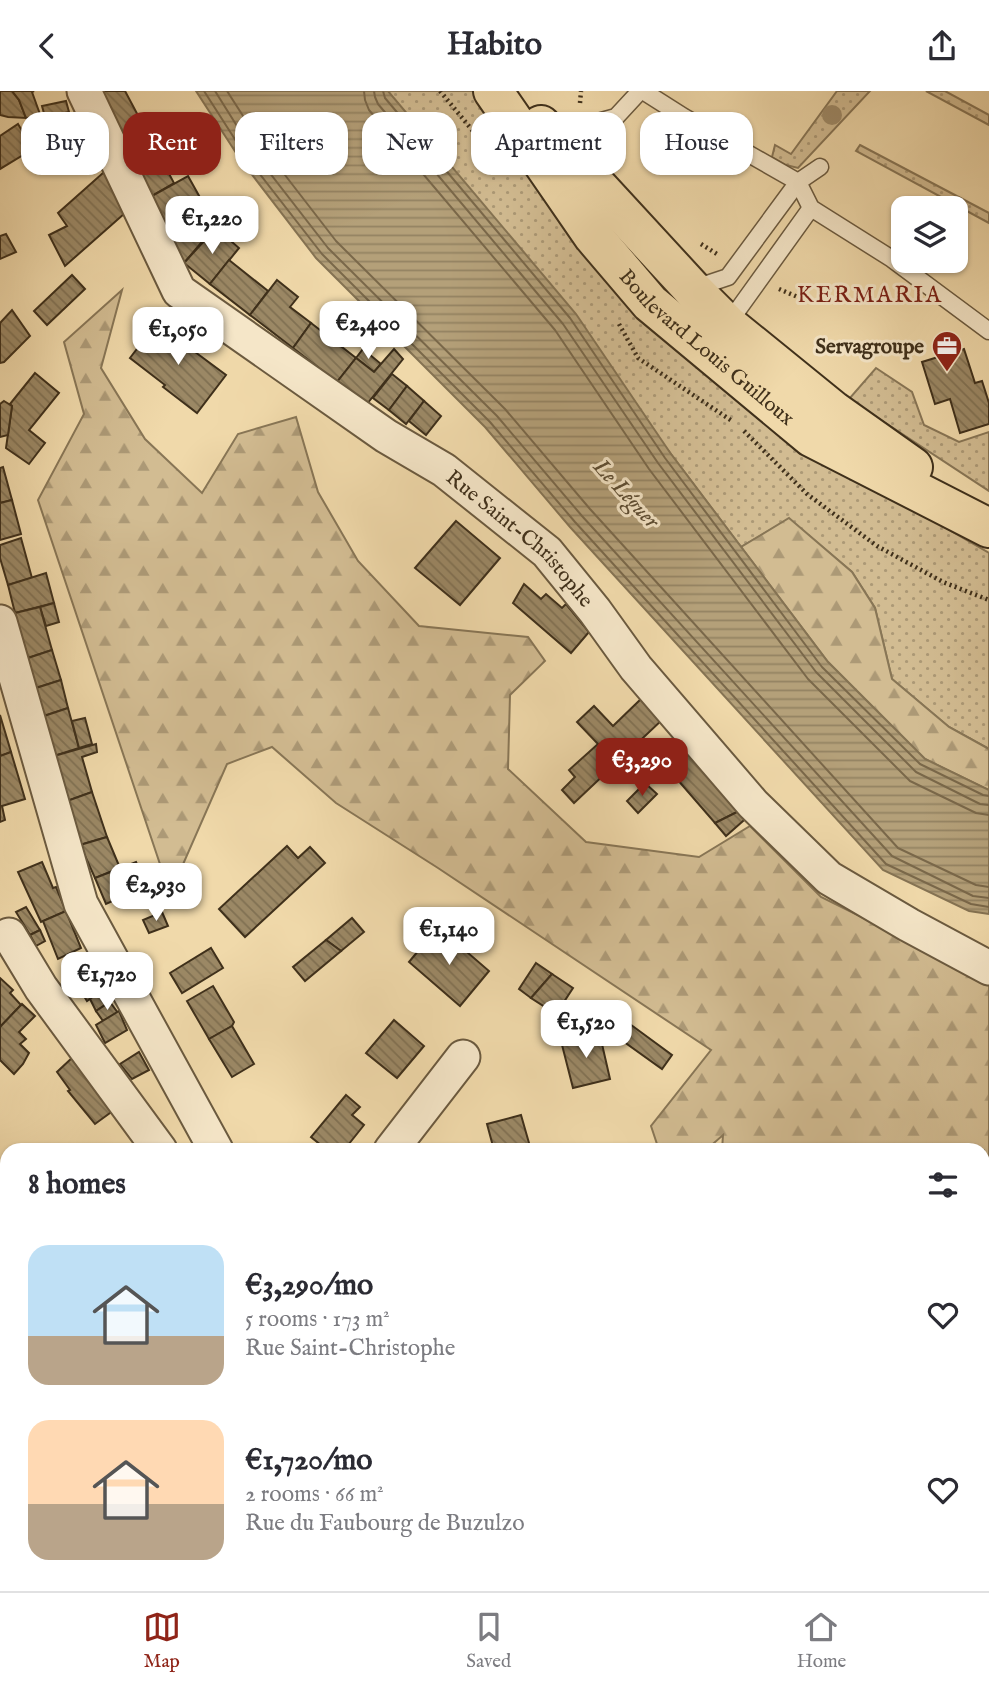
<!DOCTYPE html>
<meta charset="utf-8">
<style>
:root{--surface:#fff;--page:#f2f2f3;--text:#2b2b33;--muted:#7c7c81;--line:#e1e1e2;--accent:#8f2418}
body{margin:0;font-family:"IM FELL English",serif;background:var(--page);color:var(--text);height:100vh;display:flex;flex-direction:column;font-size:26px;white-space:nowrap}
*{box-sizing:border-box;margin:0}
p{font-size:23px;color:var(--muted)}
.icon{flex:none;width:38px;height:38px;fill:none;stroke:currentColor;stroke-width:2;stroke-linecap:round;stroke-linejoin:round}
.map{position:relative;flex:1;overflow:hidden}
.panel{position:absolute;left:0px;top:1052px;width:990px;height:450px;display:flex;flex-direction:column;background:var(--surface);border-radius:21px 21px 0 0;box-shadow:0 2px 5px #0004}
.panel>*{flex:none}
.top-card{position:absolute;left:21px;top:21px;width:948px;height:63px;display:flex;gap:14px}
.tools{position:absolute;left:891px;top:105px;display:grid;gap:14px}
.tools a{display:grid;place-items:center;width:77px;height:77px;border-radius:14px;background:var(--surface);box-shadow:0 2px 5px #0004;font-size:35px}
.price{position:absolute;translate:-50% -60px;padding:0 16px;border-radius:14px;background:#fff;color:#222;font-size:23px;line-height:46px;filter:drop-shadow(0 2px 4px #0008)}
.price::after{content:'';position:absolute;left:50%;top:42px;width:21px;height:16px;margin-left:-10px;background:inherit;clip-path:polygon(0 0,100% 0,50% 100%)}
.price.selected{background:var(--accent);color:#fff}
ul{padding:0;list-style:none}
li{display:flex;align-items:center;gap:21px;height:175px;padding:0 28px}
li span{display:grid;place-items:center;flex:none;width:196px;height:140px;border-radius:21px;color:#555}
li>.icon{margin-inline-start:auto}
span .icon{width:84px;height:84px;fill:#fffc;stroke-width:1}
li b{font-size:30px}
h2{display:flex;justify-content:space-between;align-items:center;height:84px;padding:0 28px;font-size:30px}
.chip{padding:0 24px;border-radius:21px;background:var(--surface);box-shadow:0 2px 5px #0004;font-size:24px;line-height:63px}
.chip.selected{background:var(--accent);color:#fff}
header{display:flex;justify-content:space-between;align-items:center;height:91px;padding:0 28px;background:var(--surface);font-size:32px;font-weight:800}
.tabs{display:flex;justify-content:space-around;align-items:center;height:98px;border-top:2px solid var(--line);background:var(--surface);font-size:19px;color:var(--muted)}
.tabs a{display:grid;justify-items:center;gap:4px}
.tabs .selected{color:var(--accent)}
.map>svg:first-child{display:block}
.grass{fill:url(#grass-dots);stroke:#887656;stroke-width:2}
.forest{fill:url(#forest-firs);stroke:#887656;stroke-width:2}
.water{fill:url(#water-rules);stroke:#857353;stroke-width:2}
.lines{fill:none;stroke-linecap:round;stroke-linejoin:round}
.shore{stroke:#7a684a;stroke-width:2}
.building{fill:url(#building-back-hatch);stroke:#3f301b;stroke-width:2}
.lane-casing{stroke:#6b5a3f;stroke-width:19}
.street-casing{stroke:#6b5a3f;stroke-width:37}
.primary-casing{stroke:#3f301b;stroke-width:42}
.path{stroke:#3f301b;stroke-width:4.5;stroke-dasharray:2 3.5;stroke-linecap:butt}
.lane{stroke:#f5e6c8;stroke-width:16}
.street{stroke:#f5e6c8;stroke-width:33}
.primary{stroke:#f0d9aa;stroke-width:38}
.tree{fill:#9f8b69}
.labels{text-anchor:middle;stroke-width:6;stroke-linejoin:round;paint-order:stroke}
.street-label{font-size:21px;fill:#3f301b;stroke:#f5e6c8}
.poi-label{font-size:21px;font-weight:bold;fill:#3f301b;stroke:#f5e6c8;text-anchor:end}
.neighbourhood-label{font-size:23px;letter-spacing:2px;fill:#7a1f14;stroke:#f5e6c8}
.water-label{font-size:23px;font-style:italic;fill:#5c4c32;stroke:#f5e6c8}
</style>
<header><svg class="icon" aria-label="back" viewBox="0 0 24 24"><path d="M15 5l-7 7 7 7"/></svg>Habito<svg class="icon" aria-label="share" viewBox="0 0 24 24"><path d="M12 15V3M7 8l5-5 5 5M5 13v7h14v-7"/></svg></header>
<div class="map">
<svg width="989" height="1500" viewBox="0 0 989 1500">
<defs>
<pattern id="grass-dots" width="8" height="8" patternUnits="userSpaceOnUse" patternTransform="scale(1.75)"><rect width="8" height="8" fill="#d2bc92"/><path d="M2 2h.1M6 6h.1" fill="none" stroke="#ac9976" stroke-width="1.8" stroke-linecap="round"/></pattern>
<pattern id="forest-firs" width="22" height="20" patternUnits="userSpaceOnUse" patternTransform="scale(1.75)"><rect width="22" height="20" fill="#d2bc92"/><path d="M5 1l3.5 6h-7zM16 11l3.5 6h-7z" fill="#ac9976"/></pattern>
<pattern id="water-rules" width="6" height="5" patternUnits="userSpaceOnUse" patternTransform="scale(1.75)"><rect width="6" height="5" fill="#b4a079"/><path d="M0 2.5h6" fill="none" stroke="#948362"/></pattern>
<pattern id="building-back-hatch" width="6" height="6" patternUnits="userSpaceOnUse" patternTransform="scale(1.75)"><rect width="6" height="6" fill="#9b8865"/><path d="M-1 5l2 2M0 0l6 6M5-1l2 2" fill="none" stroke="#807052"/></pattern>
</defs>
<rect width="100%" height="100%" fill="#f0d9aa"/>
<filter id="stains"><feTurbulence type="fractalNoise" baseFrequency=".00286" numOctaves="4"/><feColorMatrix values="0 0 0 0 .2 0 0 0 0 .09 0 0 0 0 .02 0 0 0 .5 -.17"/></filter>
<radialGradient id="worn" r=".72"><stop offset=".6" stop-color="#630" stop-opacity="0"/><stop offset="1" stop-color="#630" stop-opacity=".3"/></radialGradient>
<g class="grass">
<polygon points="386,0 481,0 796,350 989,462 989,658 949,636 892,588 875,517 852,481 789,428 741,456 671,363"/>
<polygon points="837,0 870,0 798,77 786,74 772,66 775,54 791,63"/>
<polygon points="926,0 945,0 989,24 989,34"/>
<polygon points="860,54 989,122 989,132 856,60"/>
<polygon points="876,277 912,301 924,334 959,351 989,341 989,400 849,308"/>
</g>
<g class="forest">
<polygon points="122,199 101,277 145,348 202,402 238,343 296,326 318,401 358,470 419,535 528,546 545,570 510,604 508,678 586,751 699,766 750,735 821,806 920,855 989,892 989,1207 984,1207 984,1059 722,1059 723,1044 706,1059 659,1059 651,1035 711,959 438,777 336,712 272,656 227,673 170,803 38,409 84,323 64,251"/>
<polygon points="789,427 852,481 875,517 892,588 949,636 989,658 989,699 925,668 828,571 741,456"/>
</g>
<polygon class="water" points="196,0 388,0 576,223 671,363 828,571 925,668 989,699 989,823 969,820 883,779 570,436 485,336 316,167 240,68"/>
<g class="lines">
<g class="shore">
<polyline points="204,0 245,64 322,163 490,331 575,431 886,773 971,813 989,816"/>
<polyline points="215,0 252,59 328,157 497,325 582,425 892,765 973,805 989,807"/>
<polyline points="227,0 261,53 336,150 505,318 590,418 898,757 976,794 989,796"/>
<polyline points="364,0 365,9 369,19 555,239 649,378 808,588 910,690 976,722 989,724"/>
<polyline points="374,0 375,6 378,13 563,233 658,372 816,581 916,681 980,713 989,714"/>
<polyline points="383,0 385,7 570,227 665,367 822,576 920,673 983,704 989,705"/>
</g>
</g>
<g class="building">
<polygon points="0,0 12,0 19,9 26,27 8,26 0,24"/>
<polygon points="12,0 34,0 32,1 41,26 26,27 19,9"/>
<polygon points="93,0 125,0 174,92 150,106"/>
<polygon points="66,10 69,21 45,26 42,15"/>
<polygon points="18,33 33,58 0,78 0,45"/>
<polygon points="104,81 125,122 65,175 49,144 67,135 58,122"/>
<polygon points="188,85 207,119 212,116 221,132 201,152 184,172 150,106"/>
<polygon points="216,137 239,157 210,193 184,172"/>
<polygon points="6,143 16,161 0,168 0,145"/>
<polygon points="229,169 268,200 250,224 210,193"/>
<polygon points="72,184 85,198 47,234 34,220"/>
<polygon points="277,189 298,206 290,216 311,232 293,257 250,224"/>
<polygon points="12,219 30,245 4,271 0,272 0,232"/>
<polygon points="159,229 193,256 191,258 226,284 197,322 163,296 165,294 130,267"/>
<polygon points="311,232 356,267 337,291 293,257"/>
<polygon points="363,258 381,273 374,281 356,267"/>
<polygon points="394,258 403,268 367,313 337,291 356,267 374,281"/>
<polygon points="964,258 975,292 982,290 989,312 989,333 960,342 950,308 935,313 922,271"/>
<polygon points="35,282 59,302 29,339 45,352 29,373 6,357 12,315 10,313"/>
<polygon points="392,283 407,295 389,319 373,307"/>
<polygon points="407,295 424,310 406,333 389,319"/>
<polygon points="4,310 12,315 8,344 0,346 0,313"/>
<polygon points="424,310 441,325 426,344 409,330"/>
<polygon points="3,376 12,409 0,412 0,377"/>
<polygon points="12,409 21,443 0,449 0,412"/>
<polygon points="456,430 500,467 460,514 415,477"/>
<polygon points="21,447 32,487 8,494 0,467 0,454"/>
<polygon points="46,482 54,512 15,522 8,494"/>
<polygon points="524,493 541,508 546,503 562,517 566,513 589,541 571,562 513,512"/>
<polygon points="54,512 59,531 46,535 40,516"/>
<polygon points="40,516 52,559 28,567 15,522"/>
<polygon points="52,559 61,589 36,597 28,567"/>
<polygon points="61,589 68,617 44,625 36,597"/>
<polygon points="643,606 663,628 574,712 562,699 575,686 569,679 598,653 577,631 594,615 613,635"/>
<polygon points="68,617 79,657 54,665 44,625"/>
<polygon points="0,624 11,661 0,665"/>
<polygon points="85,627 92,653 79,657 72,630"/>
<polygon points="96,653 97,661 82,666 92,701 67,710 54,665"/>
<polygon points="694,658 745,717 715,732 670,680"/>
<polygon points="11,661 25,708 2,715 5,729 0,731 0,665"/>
<polygon points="645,692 657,703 638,722 627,710"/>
<polygon points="92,701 107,746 80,754 67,710"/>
<polygon points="745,717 751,723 726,745 715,732"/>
<polygon points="107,746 120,777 95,787 80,754"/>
<polygon points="287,755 298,767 310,756 325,772 245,846 219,818"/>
<polygon points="42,771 53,797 56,796 66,820 41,831 18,781"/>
<polygon points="136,771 147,797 129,805 128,803 106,813 95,787"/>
<polygon points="26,816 40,839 30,844 16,821"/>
<polygon points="66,820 81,857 58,868 43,830"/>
<polygon points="162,821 168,835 149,842 143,829"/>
<polygon points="352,827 364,841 341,860 326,849"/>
<polygon points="438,836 489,880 460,915 409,871"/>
<polygon points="40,839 45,850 36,855 30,844"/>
<polygon points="326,849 341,860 305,890 293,876"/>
<polygon points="211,857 223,877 182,902 170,882"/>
<polygon points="83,863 89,873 92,870 97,876 108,895 87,910 64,872"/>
<polygon points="536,872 552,883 531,907 519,898"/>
<polygon points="552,883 573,897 556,923 531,907"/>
<polygon points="0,887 13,899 10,902 21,914 0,936"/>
<polygon points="213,895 234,931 232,935 209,948 187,910"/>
<polygon points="104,897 112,909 96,920 90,908"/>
<polygon points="110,911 118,922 103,930 96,920"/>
<polygon points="22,913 35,925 19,941 26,948 20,953 29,962 23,973 14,983 0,969 0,936"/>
<polygon points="119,920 127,939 105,952 96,934"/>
<polygon points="623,928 672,964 662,978 613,943"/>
<polygon points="394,929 424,955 397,987 366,962"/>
<polygon points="232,935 254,973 232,986 209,948"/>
<polygon points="599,940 610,988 573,997 561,950"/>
<polygon points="139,961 149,979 132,988 120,973"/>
<polygon points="74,965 114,1019 95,1033 68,1000 70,999 57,981"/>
<polygon points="346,1004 360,1016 352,1024 364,1034 344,1059 327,1059 311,1046"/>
<polygon points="521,1024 531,1059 494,1059 487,1033"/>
<polygon points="6,1214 7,1252 0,1257 0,1218"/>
<polygon points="0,1373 7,1380 7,1422 0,1429"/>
<polygon points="7,1435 7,1458 0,1450 0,1441"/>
<polygon points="141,1494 158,1494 163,1500 145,1500"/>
<polygon points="177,1494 223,1494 216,1500 175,1500 174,1499 178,1496"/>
<polygon points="684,1494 715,1494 718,1497 716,1500 685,1500 687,1498"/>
</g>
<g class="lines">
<g class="lane-casing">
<g id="lane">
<polyline points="643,0 684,26 798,91 811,117 892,168 989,240"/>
<polyline points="550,37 580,36 616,26 640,0"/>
<polyline points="692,198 728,186 798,91 820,76"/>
<polyline points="727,234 811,117"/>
</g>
</g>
<g class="street-casing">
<g id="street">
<path id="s1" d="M84,0L179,200L386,345L444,379L547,461L595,520L636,577L753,713L829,787L909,834L989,877"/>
<polyline points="0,531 81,813 216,1059"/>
<polyline points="9,844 41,897 160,1059"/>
<polyline points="391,1059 463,966"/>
<polyline points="0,1321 7,1330"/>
<polyline points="481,1494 485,1500"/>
<polyline points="281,1500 283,1494"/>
<polyline points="308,1500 311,1494"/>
</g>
</g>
<g class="primary-casing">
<g id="primary">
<path id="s2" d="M493,0L593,145L650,212L811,346L989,437"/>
<polyline points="541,34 692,198 728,234 834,320 913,376"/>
</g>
</g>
<g class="path">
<polyline points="440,0 482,51"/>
<polyline points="580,12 581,0"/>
<polyline points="701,153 717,163"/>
<polyline points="779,198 800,207"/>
<polyline points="619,233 638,267 732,330"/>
<polyline points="744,340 807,403 877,455 943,491 989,509"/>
</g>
<use href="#lane" class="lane"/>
<use href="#street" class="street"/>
<use href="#primary" class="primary"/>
</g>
<circle class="tree" cx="832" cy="24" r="10"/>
<defs>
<g id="office-pin" transform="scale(1.575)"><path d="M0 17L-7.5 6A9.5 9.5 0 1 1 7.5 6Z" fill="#8f2418" stroke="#f5e6c8"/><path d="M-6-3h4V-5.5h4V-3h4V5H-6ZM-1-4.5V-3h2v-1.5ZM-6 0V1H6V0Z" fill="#fff"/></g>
</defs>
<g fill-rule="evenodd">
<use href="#office-pin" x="947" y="255"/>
</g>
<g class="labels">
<g class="street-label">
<text dy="7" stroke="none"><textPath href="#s2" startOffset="336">Boulevard Louis Guilloux</textPath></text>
<text dy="7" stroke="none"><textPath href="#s1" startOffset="644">Rue Saint-Christophe</textPath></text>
</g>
<g class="poi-label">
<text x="924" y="262">Servagroupe</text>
</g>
<g class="neighbourhood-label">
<text x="870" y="211">KERMARIA</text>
</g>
<g class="water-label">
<text transform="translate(627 402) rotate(47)" y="8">Le Léguer</text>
</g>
</g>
<rect width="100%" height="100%" filter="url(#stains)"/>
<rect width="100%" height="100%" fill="url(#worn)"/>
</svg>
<div class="tools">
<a><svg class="icon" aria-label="layers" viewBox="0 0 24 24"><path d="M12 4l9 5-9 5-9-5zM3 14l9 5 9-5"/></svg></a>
</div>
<b class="price" style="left:212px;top:165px">€1,220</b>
<b class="price" style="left:368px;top:270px">€2,400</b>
<b class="price" style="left:178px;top:276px">€1,050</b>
<b class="price selected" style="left:642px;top:707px">€3,290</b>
<b class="price" style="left:156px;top:832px">€2,930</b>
<b class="price" style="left:449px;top:876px">€1,140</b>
<b class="price" style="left:107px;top:921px">€1,720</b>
<b class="price" style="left:586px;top:969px">€1,520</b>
<div class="top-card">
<a class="chip">Buy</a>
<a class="chip selected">Rent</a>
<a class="chip">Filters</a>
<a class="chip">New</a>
<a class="chip">Apartment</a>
<a class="chip">House</a>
</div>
<section class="panel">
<h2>8 homes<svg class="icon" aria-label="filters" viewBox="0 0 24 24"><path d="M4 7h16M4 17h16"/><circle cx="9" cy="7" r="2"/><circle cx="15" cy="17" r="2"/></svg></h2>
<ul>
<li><span style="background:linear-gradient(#bfe0f5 65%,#b9a48a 0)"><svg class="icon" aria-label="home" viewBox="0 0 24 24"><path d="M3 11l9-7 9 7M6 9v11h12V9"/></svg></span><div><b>€3,290/mo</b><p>5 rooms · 173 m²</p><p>Rue Saint-Christophe</p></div><svg class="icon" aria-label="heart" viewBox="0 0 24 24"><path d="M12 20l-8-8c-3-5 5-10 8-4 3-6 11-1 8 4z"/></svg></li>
<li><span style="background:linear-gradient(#ffd9b3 60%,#b9a48a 0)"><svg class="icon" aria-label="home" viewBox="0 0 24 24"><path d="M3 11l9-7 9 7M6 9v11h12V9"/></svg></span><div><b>€1,720/mo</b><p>2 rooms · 66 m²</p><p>Rue du Faubourg de Buzulzo</p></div><svg class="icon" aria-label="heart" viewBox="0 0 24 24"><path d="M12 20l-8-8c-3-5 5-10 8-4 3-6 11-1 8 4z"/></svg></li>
</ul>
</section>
</div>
<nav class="tabs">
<a class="selected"><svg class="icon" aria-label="map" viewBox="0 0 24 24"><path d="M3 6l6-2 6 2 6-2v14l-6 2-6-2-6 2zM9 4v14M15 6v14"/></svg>Map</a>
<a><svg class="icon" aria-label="saved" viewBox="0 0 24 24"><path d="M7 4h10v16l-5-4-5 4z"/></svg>Saved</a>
<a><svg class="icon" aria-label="home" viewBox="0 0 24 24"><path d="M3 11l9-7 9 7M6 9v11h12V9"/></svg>Home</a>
</nav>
